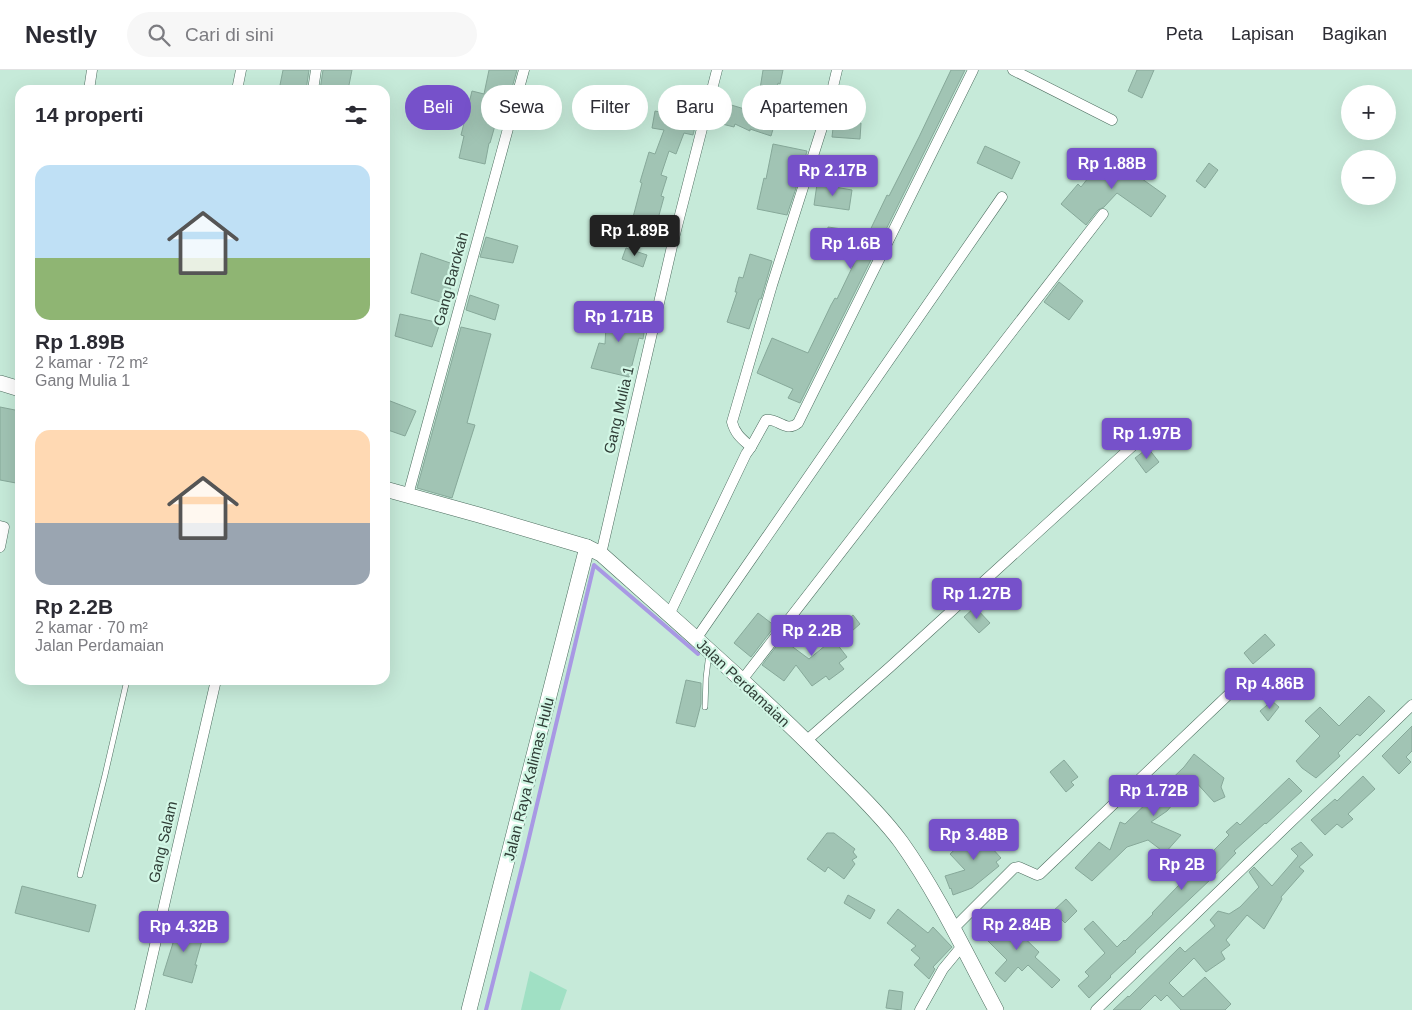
<!DOCTYPE html>
<html lang="id">
<meta charset="utf-8">
<style>
:root{--surface:#fff;--page:#f7f7f7;--text:#2b2b33;--muted:#7c7c81;--line:#e1e1e2;--accent:#7651ca}
body{margin:0;font-family:Arial,sans-serif;background:var(--page);color:var(--text);height:100vh;display:flex;flex-direction:column;font-size:19px;white-space:nowrap}
*{box-sizing:border-box;margin:0}
p{font-size:16px;color:var(--muted)}
.icon{flex:none;width:28px;height:28px;fill:none;stroke:currentColor;stroke-width:2;stroke-linecap:round;stroke-linejoin:round}
.map{position:relative;flex:1;overflow:hidden}
.sheet{position:absolute;left:15px;top:15px;width:375px;height:600px;display:flex;flex-direction:column;background:var(--surface);border-radius:15px;box-shadow:0 5px 20px #0002}
.sheet>*{flex:none}
.guide{position:absolute;left:405px;top:15px;width:475px;height:45px;display:flex;gap:10px}
.controls{position:absolute;left:1341px;top:15px;display:grid;gap:10px}
.controls a{display:grid;place-items:center;width:55px;height:55px;border-radius:50%;background:var(--surface);box-shadow:0 5px 20px #0002;font-size:25px}
.price{position:absolute;translate:-50% -42px;padding:0 11px;border-radius:5px;background:var(--accent);color:#fff;font-size:16px;line-height:32px;filter:drop-shadow(0 1px 2px #0008)}
.price::after{content:'';position:absolute;left:50%;top:30px;width:15px;height:11px;margin-left:-8px;background:inherit;clip-path:polygon(0 0,100% 0,50% 100%)}
.price.on{background:#222;color:#fff}
ul{padding:0;list-style:none}
li{display:grid;align-content:center;gap:10px;height:265px;padding:0 20px}
li span{display:grid;place-items:center;height:155px;border-radius:15px;color:#555}
li>.icon{margin-inline-start:auto}
span .icon{width:90px;height:90px;fill:#fffc;stroke-width:1}
li b{font-size:21px}
h2{display:flex;justify-content:space-between;align-items:center;height:60px;padding:0 20px;font-size:21px}
.pill{padding:0 18px;border-radius:22px;background:var(--surface);box-shadow:0 5px 20px #0002;font-size:18px;line-height:45px}
.pill.on{background:var(--accent);color:#fff}
header{display:flex;align-items:center;gap:30px;box-sizing:border-box;height:70px;padding:0 25px;background:var(--surface);border-bottom:1px solid var(--line)}
header strong{font-size:24px}
nav{display:flex;gap:28px;margin-inline-start:auto;font-size:18px}
.search{width:350px;height:45px;background:var(--page);display:flex;align-items:center;gap:12px;box-sizing:border-box;padding:0 18px;border-radius:28px;color:var(--muted);font-size:19px}
.map>svg:first-child{display:block}
.green{fill:#a0e0c4}
.lines{fill:none;stroke-linecap:round;stroke-linejoin:round}
.stream{stroke:#a898e4;stroke-width:4}
.building{fill:#a1c4b4;stroke:#87a99a}
.lane-casing{stroke:#4d6d5f;stroke-width:6}
.street-casing{stroke:#4d6d5f;stroke-width:11}
.secondary-casing{stroke:#4d6d5f;stroke-width:16}
.lane{stroke:#fff;stroke-width:5}
.street{stroke:#fff;stroke-width:10}
.secondary{stroke:#fff;stroke-width:15}
.labels{text-anchor:middle;stroke-width:4.5;stroke-linejoin:round;paint-order:stroke}
.street-label{font-size:15px;fill:#2f3d36;stroke:#d3f7e6}
</style>
<header>
<strong>Nestly</strong>
<div class="search"><svg class="icon" aria-label="search" viewBox="0 0 24 24"><circle cx="10" cy="10" r="6"/><path d="M15 15l6 6"/></svg>Cari di sini</div>
<nav><a>Peta</a><a>Lapisan</a><a>Bagikan</a></nav>
</header>
<div class="map">
<svg width="1412" height="940" viewBox="0 0 1412 940">
<rect width="100%" height="100%" fill="#c6ead9"/>
<polygon class="green" points="530,901 567,920 560,940 521,940"/>
<g class="lines">
<polyline class="stream" points="486,940 524,789 594,495 698,584"/>
</g>
<g class="building">
<polygon points="283,0 309,0 306,20 279,20"/>
<polygon points="323,0 352,0 348,20 320,20"/>
<polygon points="489,0 517,0 510,25 504,24 490,73 489,73 485,94 459,88 464,66 461,65 472,21 484,24"/>
<polygon points="763,0 783,0 780,14 778,13 774,37 779,39 771,66 750,59 750,61 735,54 734,57 722,54 728,34 751,41 755,18 760,19"/>
<polygon points="951,0 965,0 800,333 788,328 793,319 757,303 772,268 808,283 831,235 835,228 837,229 887,125 889,126 919,67"/>
<polygon points="1137,0 1154,0 1142,28 1128,21"/>
<polygon points="526,18 553,24 549,38 528,32 528,30 523,29"/>
<polygon points="674,28 696,35 691,52 696,53 693,65 684,63 676,84 669,81 661,105 667,107 661,126 664,127 656,156 632,151 642,113 640,112 649,82 655,84 664,60 652,58 655,41 669,44"/>
<polygon points="837,31 863,36 859,53 861,53 860,69 832,67 834,49"/>
<polygon points="773,74 807,81 802,99 800,98 796,118 787,145 757,139 764,108 766,109"/>
<polygon points="985,76 1020,92 1012,109 977,93"/>
<polygon points="1111,79 1134,97 1131,101 1166,126 1151,147 1117,123 1104,137 1098,140 1086,155 1061,134 1078,114 1081,117"/>
<polygon points="1209,93 1218,100 1205,118 1196,111"/>
<polygon points="817,114 852,120 849,140 814,135"/>
<polygon points="828,157 849,160 846,178 826,175"/>
<polygon points="486,167 518,176 513,193 480,187"/>
<polygon points="626,178 647,185 643,197 622,189"/>
<polygon points="421,183 456,195 447,234 411,223"/>
<polygon points="750,184 772,191 761,229 759,229 749,259 727,252 737,222 735,222 739,207 743,208"/>
<polygon points="1059,212 1083,231 1069,250 1044,232"/>
<polygon points="470,225 499,235 495,250 466,240"/>
<polygon points="607,238 646,250 643,269 639,268 629,307 591,298 599,273 605,274"/>
<polygon points="400,244 440,253 432,277 395,266"/>
<polygon points="461,257 491,264 467,353 475,355 452,428 417,418"/>
<polygon points="385,329 416,341 405,366 385,359"/>
<polygon points="0,337 20,341 20,392 16,413 0,410"/>
<polygon points="1148,378 1159,392 1146,403 1135,388"/>
<polygon points="975,537 990,553 979,563 964,547"/>
<polygon points="758,543 775,556 751,587 734,573"/>
<polygon points="853,545 860,554 837,574 847,587 839,593 844,599 829,610 826,606 812,616 796,595 784,611 762,595 782,569 809,589 832,570 828,566"/>
<polygon points="1265,564 1275,575 1253,594 1244,583"/>
<polygon points="686,610 701,613 701,634 695,657 676,653"/>
<polygon points="1369,626 1385,641 1360,666 1357,664 1338,683 1340,686 1316,708 1302,698 1296,691 1320,666 1305,651 1320,637 1339,656"/>
<polygon points="1272,631 1279,637 1268,651 1260,641"/>
<polygon points="1412,656 1412,681 1406,687 1411,692 1399,704 1382,686"/>
<polygon points="1194,684 1224,708 1221,717 1225,727 1214,732 1194,710 1167,741 1151,752 1181,765 1165,783 1148,770 1127,777 1092,811 1075,798 1099,772 1110,780 1120,752 1125,754 1184,697"/>
<polygon points="1064,690 1078,707 1071,712 1074,715 1066,722 1050,702"/>
<polygon points="1363,706 1375,719 1348,744 1353,749 1342,758 1337,754 1325,765 1311,750 1335,729 1337,731"/>
<polygon points="1289,708 1302,721 1266,754 1265,753 1234,781 1236,783 1211,809 1135,881 1136,882 1110,906 1111,907 1089,928 1078,916 1089,906 1085,902 1105,883 1084,859 1093,851 1117,877 1124,870 1125,871 1153,844 1152,843 1178,816 1204,792 1203,791 1229,765 1226,762 1237,752 1240,755"/>
<polygon points="981,755 997,771 991,777 1001,788 996,792 999,796 972,818 953,825 951,818 950,819 945,806 965,800 950,784"/>
<polygon points="827,763 834,763 855,779 853,782 857,787 852,790 855,794 844,809 828,797 825,802 807,789"/>
<polygon points="1301,772 1313,785 1299,797 1304,801 1281,827 1282,829 1264,859 1247,845 1226,870 1230,875 1221,882 1225,889 1206,902 1194,888 1169,913 1183,927 1205,907 1231,934 1225,940 1181,940 1167,925 1161,931 1155,925 1140,940 1113,940 1128,926 1129,927 1180,877 1185,882 1215,856 1210,850 1218,841 1229,844 1240,837 1259,817 1249,802 1254,797 1272,816 1298,786 1291,779"/>
<polygon points="22,816 96,835 89,862 15,843"/>
<polygon points="848,825 875,840 870,849 844,833"/>
<polygon points="1066,829 1077,841 1065,853 1053,841"/>
<polygon points="898,839 928,863 933,857 952,877 933,897 935,899 929,909 914,895 920,888 911,880 916,876 887,853"/>
<polygon points="1004,840 1018,854 1014,858 1039,882 1035,887 1060,910 1052,918 1028,895 1022,901 1018,897 1005,912 995,903 1007,890 986,869 998,856 993,851"/>
<polygon points="177,852 205,860 195,895 197,895 192,913 163,905 173,873 171,872"/>
<polygon points="889,920 903,922 901,940 886,938"/>
</g>
<g class="lines">
<g class="lane-casing">
<g id="lane">
<polyline points="705,637 706,608 709,583"/>
<polyline points="80,805 105,705 127,610"/>
</g>
</g>
<g class="street-casing">
<g id="street">
<polyline points="1013,0 1112,50"/>
<polyline points="89,20 92,0"/>
<polyline points="237,20 241,0"/>
<polyline points="313,20 316,0"/>
<path d="M751,377L766,350C778,348 786,363 798,353L973,0"/>
<polyline points="408,425 524,0"/>
<polyline points="0,456 4,457 0,477"/>
<polyline points="601,484 673,172 717,0"/>
<path d="M669,545L746,384L751,377C742,369 735,364 732,352L772,215L827,42L837,0"/>
<polyline points="696,569 1002,127"/>
<polyline points="742,610 1103,144"/>
<polyline points="806,671 890,597 1139,370"/>
<polyline points="953,859 1014,798 1019,797 1037,805 1040,804 1246,608"/>
<polyline points="140,940 216,610"/>
<polyline points="920,940 943,899 962,876"/>
<polyline points="1096,940 1412,635"/>
</g>
</g>
<g class="secondary-casing">
<g id="secondary">
<polyline points="0,313 20,319"/>
<path d="M385,419L479,445L587,477L601,484C675,550 751,616 821,686C848,714 878,741 901,772C938,824 966,884 996,940"/>
<polyline points="469,940 587,477"/>
</g>
</g>
<use href="#lane" class="lane"/>
<use href="#street" class="street"/>
<use href="#secondary" class="secondary"/>
</g>
<g class="labels">
<g class="street-label">
<text transform="translate(451 209) rotate(-75)" y="5">Gang Barokah</text>
<text transform="translate(619 340) rotate(-77)" y="5">Gang Mulia 1</text>
<text transform="translate(743 613) rotate(43)" y="5">Jalan Perdamaian</text>
<text transform="translate(529 709) rotate(-76)" y="5">Jalan Raya Kalimas Hulu</text>
<text transform="translate(163 772) rotate(-77)" y="5">Gang Salam</text>
</g>
</g>
</svg>
<div class="controls">
<a>+</a>
<a>−</a>
</div>
<b class="price" style="left:1112px;top:120px">Rp 1.88B</b>
<b class="price" style="left:833px;top:127px">Rp 2.17B</b>
<b class="price on" style="left:635px;top:187px">Rp 1.89B</b>
<b class="price" style="left:851px;top:200px">Rp 1.6B</b>
<b class="price" style="left:619px;top:273px">Rp 1.71B</b>
<b class="price" style="left:1147px;top:390px">Rp 1.97B</b>
<b class="price" style="left:977px;top:550px">Rp 1.27B</b>
<b class="price" style="left:812px;top:587px">Rp 2.2B</b>
<b class="price" style="left:1270px;top:640px">Rp 4.86B</b>
<b class="price" style="left:1154px;top:747px">Rp 1.72B</b>
<b class="price" style="left:974px;top:791px">Rp 3.48B</b>
<b class="price" style="left:1182px;top:821px">Rp 2B</b>
<b class="price" style="left:1017px;top:881px">Rp 2.84B</b>
<b class="price" style="left:184px;top:883px">Rp 4.32B</b>
<div class="guide">
<a class="pill on">Beli</a>
<a class="pill">Sewa</a>
<a class="pill">Filter</a>
<a class="pill">Baru</a>
<a class="pill">Apartemen</a>
</div>
<section class="sheet">
<h2>14 properti<svg class="icon" aria-label="filters" viewBox="0 0 24 24"><path d="M4 7h16M4 17h16"/><circle cx="9" cy="7" r="2"/><circle cx="15" cy="17" r="2"/></svg></h2>
<ul>
<li><span style="background:linear-gradient(#bfe0f5 60%,#8fb573 0)"><svg class="icon" aria-label="home" viewBox="0 0 24 24"><path d="M3 11l9-7 9 7M6 9v11h12V9"/></svg></span><div><b>Rp 1.89B</b><p>2 kamar · 72 m²</p><p>Gang Mulia 1</p></div></li>
<li><span style="background:linear-gradient(#ffd9b3 60%,#9aa5b1 0)"><svg class="icon" aria-label="home" viewBox="0 0 24 24"><path d="M3 11l9-7 9 7M6 9v11h12V9"/></svg></span><div><b>Rp 2.2B</b><p>2 kamar · 70 m²</p><p>Jalan Perdamaian</p></div></li>
</ul>
</section>
</div>
